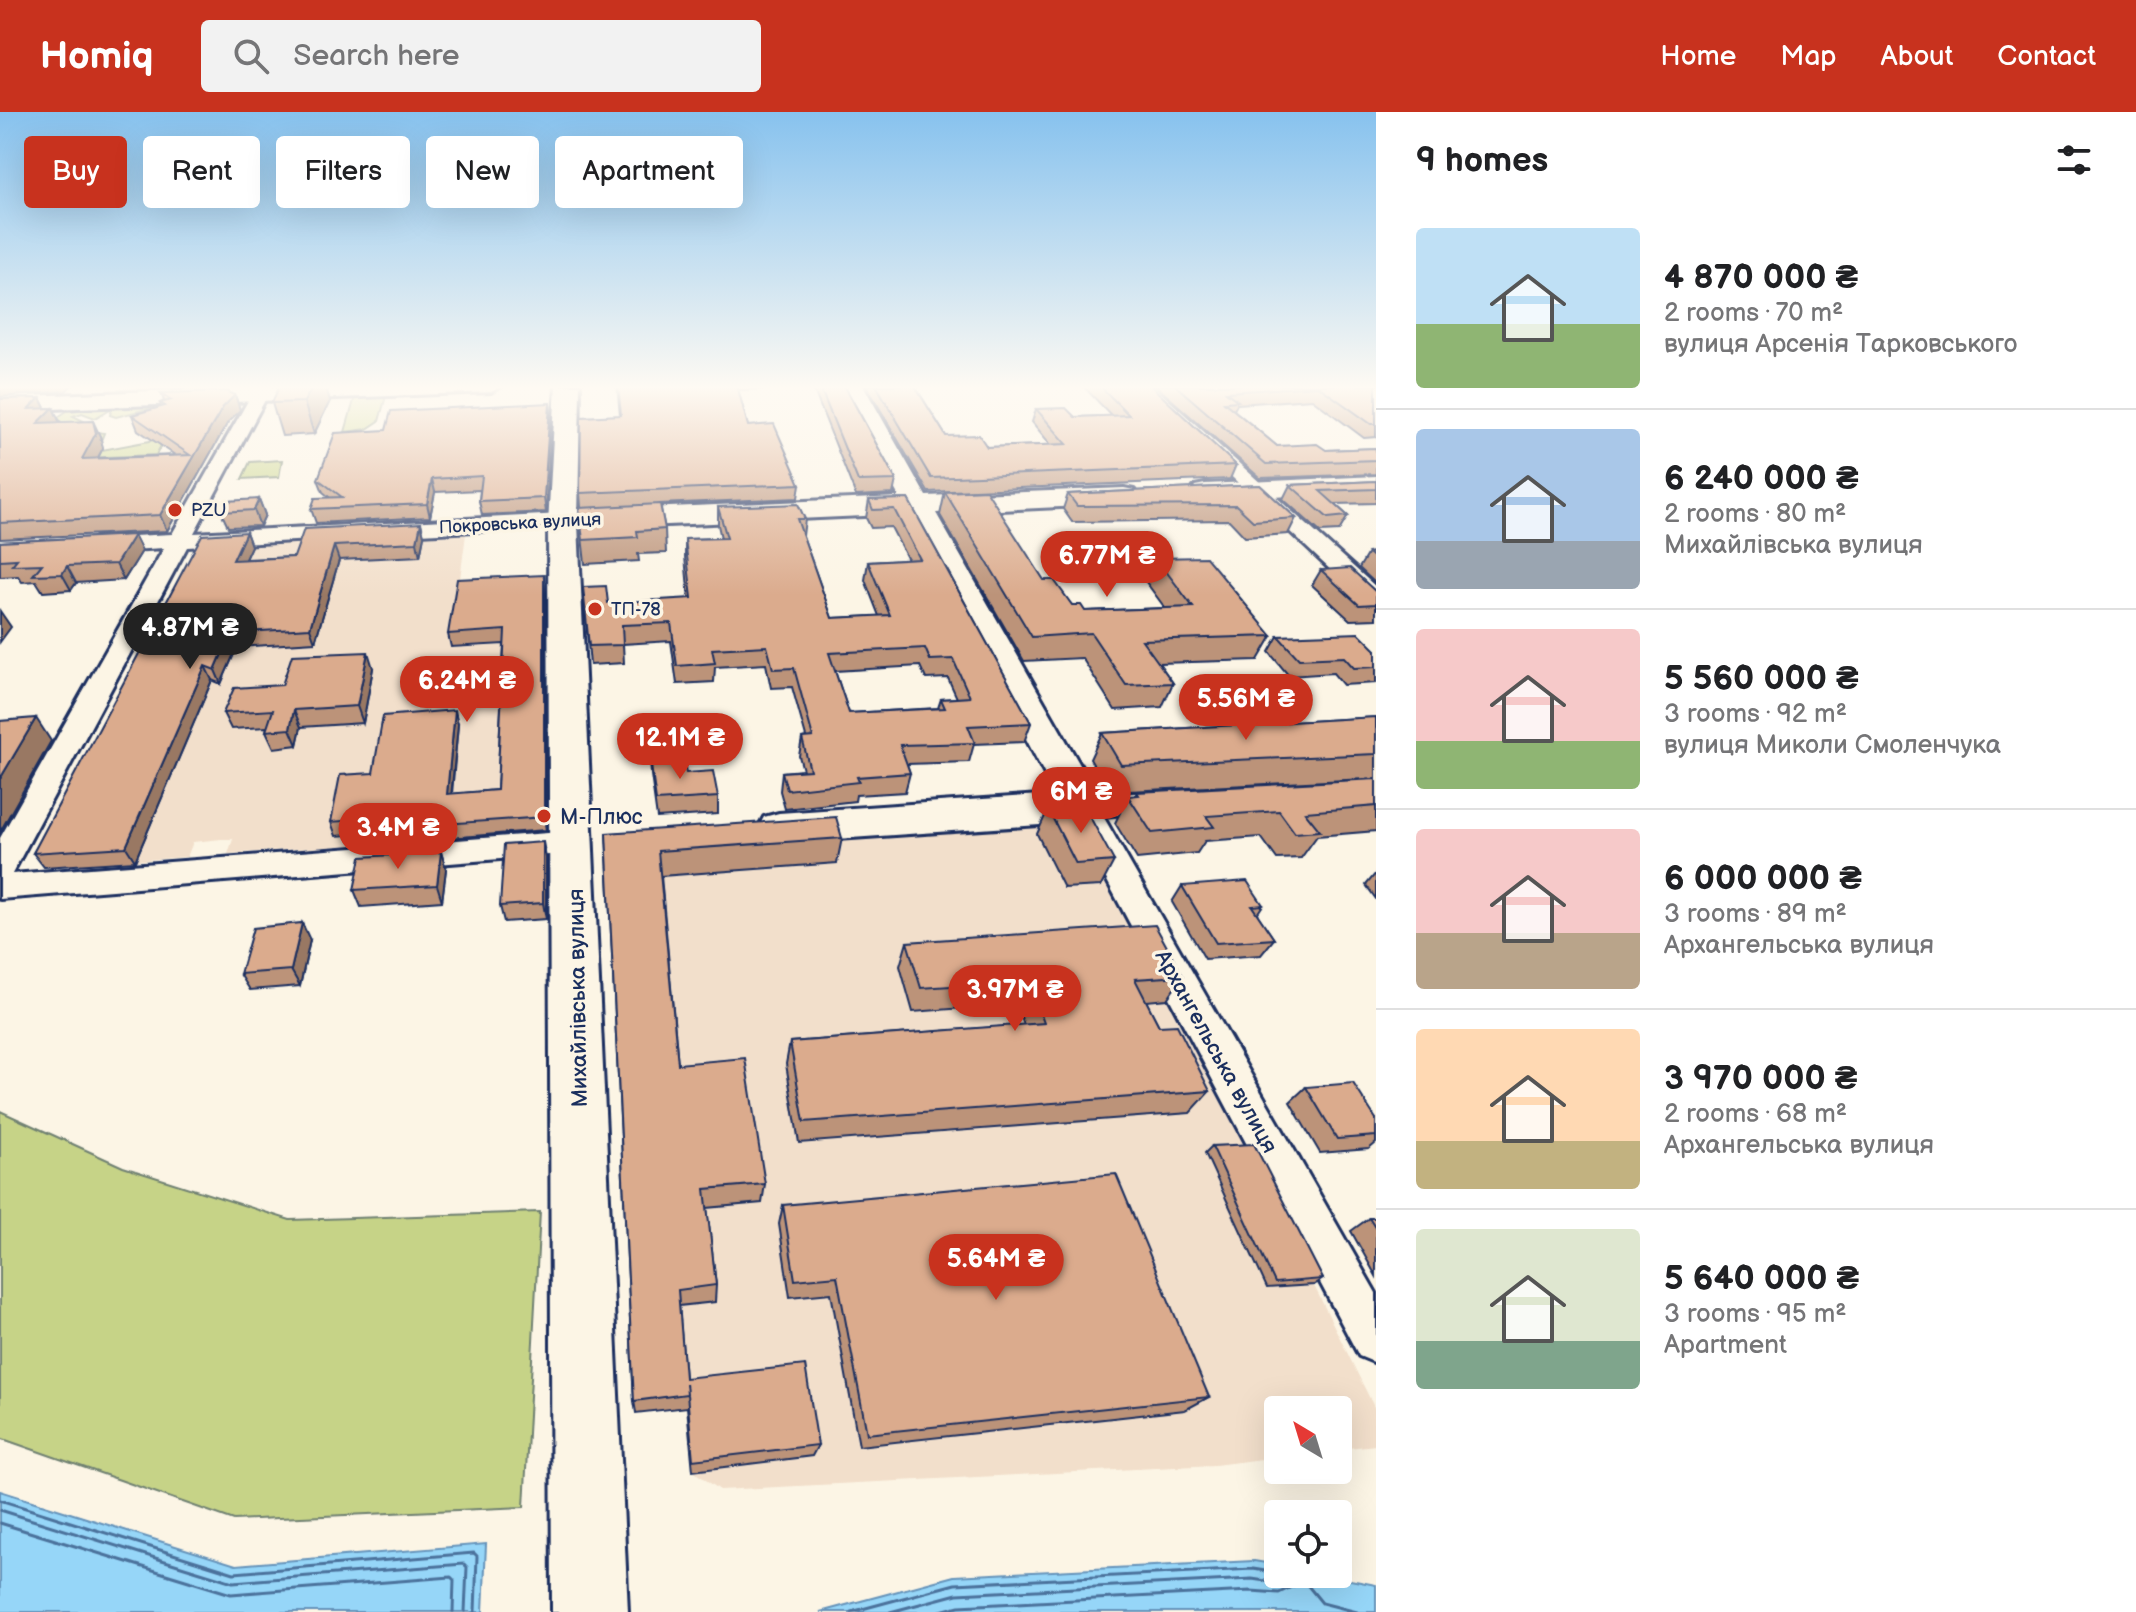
<!DOCTYPE html>
<meta charset="utf-8">
<style>
:root{--surface:#fff;--page:#f2f2f2;--text:#202124;--muted:#757577;--line:#e0e0e0;--accent:#c8321e}
body{margin:0;font-family:"Balsamiq Sans",sans-serif;background:var(--page);color:var(--text);height:100vh;display:flex;flex-direction:column;font-size:30px;white-space:nowrap}
*{box-sizing:border-box;margin:0}
p{font-size:26px;color:var(--muted)}
.icon{flex:none;width:44px;height:44px;fill:none;stroke:currentColor;stroke-width:2;stroke-linecap:round;stroke-linejoin:round}
.map{position:relative;flex:1;overflow:hidden}
.drawer{display:flex;flex-direction:column;background:var(--surface);width:760px}
.drawer>*{flex:none}
.banner{position:absolute;left:24px;top:24px;width:760px;height:72px;display:flex;gap:16px}
.needle{width:52px;rotate:322deg}
.buttons{position:absolute;left:1264px;top:1284px;display:grid;gap:16px}
.buttons a{display:grid;place-items:center;width:88px;height:88px;border-radius:8px;background:var(--surface);box-shadow:0 8px 32px #0002;font-size:40px}
.price{position:absolute;translate:-50% -68px;padding:0 18px;border-radius:28px;background:var(--accent);color:#fff;font-size:26px;line-height:52px;filter:drop-shadow(0 2px 4px #0008)}
.price::after{content:'';position:absolute;left:50%;top:48px;width:24px;height:18px;margin-left:-12px;background:inherit;clip-path:polygon(0 0,100% 0,50% 100%)}
.price.current{background:#222;color:#fff}
ul{padding:0;list-style:none}
li{display:flex;align-items:center;gap:24px;height:200px;padding:0 40px}
li+li{border-top:2px solid var(--line)}
li span{display:grid;place-items:center;flex:none;width:224px;height:160px;border-radius:8px;color:#555}
li>.icon{margin-inline-start:auto}
span .icon{width:96px;height:96px;fill:#fffc;stroke-width:1}
li b{font-size:34px}
h2{display:flex;justify-content:space-between;align-items:center;height:96px;padding:0 40px;font-size:34px}
.chip{padding:0 28px;border-radius:8px;background:var(--surface);box-shadow:0 8px 32px #0002;font-size:28px;line-height:72px}
.chip.current{background:var(--accent);color:#fff}
header{display:flex;align-items:center;gap:48px;box-sizing:border-box;height:112px;padding:0 40px;background:var(--accent);color:#fff}
header strong{font-size:38px}
nav{display:flex;gap:44px;margin-inline-start:auto;font-size:28px}
.search{width:560px;height:72px;background:var(--page);display:flex;align-items:center;gap:20px;box-sizing:border-box;padding:0 28px;border-radius:8px;color:var(--muted);font-size:30px}
main{display:flex;flex:1;min-height:0}
.map>svg:first-child{display:block}
.built{fill:#f2dfcb}
.green{fill:#c6d387;stroke:#708172;stroke-width:2}
.water{fill:#96d6f8;stroke:#6593ba;stroke-width:2}
.lines{fill:none;stroke-linecap:round;stroke-linejoin:round}
.shore{stroke:#4c729c;stroke-width:3}
.street-casing{stroke:#1b2f5e;stroke-width:6}
.secondary-casing{stroke:#1b2f5e;stroke-width:6}
.street{fill:#fcf5e5;fill-rule:evenodd}
.secondary{fill:#fcf5e5;fill-rule:evenodd}
.wall{fill:#bc9379;stroke:#1b2f5e;stroke-width:2;fill-rule:evenodd}
.shaded-wall{fill:#997863;stroke:#1b2f5e;stroke-width:2}
.building{fill:#dbab8d;stroke:#1b2f5e;stroke-width:2;fill-rule:evenodd}
.poi-dot{fill:#c8321e;stroke:#fcf5e5;stroke-width:3}
.labels{text-anchor:middle;stroke-width:7;stroke-linejoin:round;paint-order:stroke}
.far-poi-label{font-size:18px;fill:#1b2f5e;stroke:#fcf5e5;text-anchor:start}
.far-street-label{font-size:18px;fill:#1b2f5e;stroke:#fcf5e5}
.poi-label{font-size:22px;fill:#1b2f5e;stroke:#fcf5e5;text-anchor:start}
.street-label{font-size:22px;fill:#1b2f5e;stroke:#fcf5e5}
</style>
<header>
<strong>Homiq</strong>
<div class="search"><svg class="icon" aria-label="search" viewBox="0 0 24 24"><circle cx="10" cy="10" r="6"/><path d="M15 15l6 6"/></svg>Search here</div>
<nav><a>Home</a><a>Map</a><a>About</a><a>Contact</a></nav>
</header>
<main>
<div class="map">
<svg width="1376" height="1500" viewBox="0 0 1376 1500">
<rect width="100%" height="100%" fill="#fcf5e5"/>
<filter id="ink" filterUnits="userSpaceOnUse"><feTurbulence type="fractalNoise" baseFrequency=".0125" numOctaves="2"/><feDisplacementMap in="SourceGraphic" scale="16" xChannelSelector="R" yChannelSelector="G"/><feConvolveMatrix kernelMatrix="1 2 1 2 8 2 1 2 1" color-interpolation-filters="sRGB"/></filter>
<g filter="url(#ink)">
<g class="built">
<polygon points="466,422 451,534 550,529 555,719 228,742 233,727 221,727 193,730 187,745 45,755 208,435"/>
<polygon points="1076,712 1247,1038 1376,1299 1376,1333 1338,1337 1338,1298 1278,1298 1278,1345 1215,1353 720,1378 693,1359 687,1296 636,1301 608,742"/>
</g>
<g class="green">
<polygon points="386,284 379,309 367,317 345,320 355,285"/>
<polygon points="152,292 155,295 116,305 110,303 112,296 95,306 82,301 73,304 86,310 84,318 104,321 97,339 165,326 156,343 4,349 61,310 58,305 67,299"/>
<polygon points="282,348 279,365 242,367 250,350"/>
<polygon points="0,999 123,1055 290,1108 540,1100 524,1395 234,1408 0,1326"/>
</g>
<g class="water">
<polygon points="0,1379 236,1453 486,1432 483,1500 0,1500"/>
<polygon points="1254,1449 1278,1453 1278,1462 1320,1462 1376,1473 1376,1500 820,1500 954,1464"/>
</g>
<g class="lines">
<g class="shore">
<polyline points="0,1388 234,1461 474,1441 477,1444 475,1500"/>
<polyline points="0,1398 233,1470 464,1452 467,1455 465,1500"/>
<polyline points="0,1411 231,1482 451,1465 454,1468 453,1500"/>
<polyline points="851,1500 955,1472 1253,1457 1278,1461"/>
<polyline points="890,1500 957,1482 1252,1467 1279,1471 1293,1462"/>
<polyline points="937,1500 959,1494 1251,1479 1279,1481 1304,1469 1322,1491 1357,1500"/>
</g>
<g class="street-casing">
<g id="street">
<polygon points="257,273 273,273 194,421 563,402 574,408 563,414 187,435 12,762 574,719 585,722 590,730 585,738 574,741 0,787 0,726 164,436 95,440 84,433 95,426 172,422"/>
<polygon points="1134,273 1152,273 1376,475 1376,495 1368,493"/>
<polygon points="1168,679 1179,683 1183,690 1179,697 1103,704 1376,1181 1376,1251 1359,1244 1068,695 1072,687 1083,684"/>
</g>
</g>
<g class="secondary-casing">
<g id="secondary">
<polygon points="309,273 503,273 491,280 0,299 0,285"/>
<polygon points="556,273 580,273 578,412 628,1500 552,1500 548,412"/>
<polygon points="839,273 863,273 926,384 1124,376 1134,378 1138,384 1134,390 1124,392 936,401 1104,695 1098,705 1083,710 779,731 764,727 758,716 764,705 779,701 1055,682 908,402 601,416 591,413 586,407 591,401 601,398 899,385"/>
<polygon points="1376,364 1376,380 1205,388 1195,386 1191,380 1195,374 1205,372"/>
</g>
</g>
<use href="#street" class="street"/>
<use href="#secondary" class="secondary"/>
</g>
<g class="wall">
<polygon points="280,273 325,273 330,289 314,322 282,324 272,291"/>
<polygon points="617,273 844,273 896,368 893,382 856,384 813,276 738,278 748,314 800,372 798,386 660,392 665,417 666,441 638,442 639,449 585,452 579,396 581,395 580,381 620,303"/>
<polygon points="866,273 979,273 915,274 946,324 987,335 1051,333 1032,310 1036,297 1075,305 1112,304 1082,273 1150,273 1236,353 1230,367 928,380"/>
<polygon points="1155,273 1376,273 1376,325 1364,326 1312,287 1237,292 1234,298 1277,334 1326,338 1376,336 1376,362 1260,366"/>
<polygon points="161,281 235,283 240,298 228,310 167,419 0,427 0,287 40,286 45,296 53,296 60,310 100,324 103,336 98,346 175,343 138,318 132,303 161,295 160,291 164,289"/>
<polygon points="550,291 551,304 546,400 482,403 479,389 480,378 435,380 430,405 316,411 311,397 329,385 323,380 318,367"/>
<polygon points="1376,369 1376,391 1335,392 1348,404 1339,419 1320,420 1283,387 1290,373"/>
<polygon points="1260,373 1296,406 1288,422 1245,425 1229,408 1072,410 1063,397 1068,382"/>
<polygon points="945,380 1072,493 1085,499 1165,496 1146,470 1156,446 1272,524 1258,548 1159,551 1173,571 1162,595 1115,598 1082,546 1024,549 940,403"/>
<polygon points="259,387 265,403 260,414 228,415 221,400"/>
<path d="M908,387L1031,611L1024,630L974,632L969,650L907,652L910,661L905,680L856,683L855,689L785,697L780,679L782,660L803,658L799,644L802,626L806,625L792,575L771,576L766,552L715,555L714,570L677,572L671,529L623,532L624,551L590,553L583,475L608,491L689,487L685,445V427L721,426L718,413V395L805,407L803,424L832,506L879,504L865,468L868,450L908,448L891,415L871,416L866,406L869,388ZM920,554L926,567L948,566L957,586L941,587L938,596L849,601L835,559Z"/>
<polygon points="421,411 424,424 420,444 339,448 315,530 237,535 221,572 212,568 135,749 44,755 33,741 246,420 251,434 245,447 294,445"/>
<polygon points="134,423 142,439 124,468 76,471 71,478 43,480 36,469 22,470 18,464 0,465 0,430"/>
<polygon points="1376,440 1376,472 1359,456 1368,441"/>
<polygon points="1321,458 1376,492 1376,507 1350,508 1312,473"/>
<polygon points="545,476 546,718 448,726 445,715 336,724 331,710 373,661 458,612 452,682 497,678 504,532 451,535 448,522"/>
<polygon points="1278,524 1376,538 1376,571 1343,573 1333,561 1289,564 1269,540"/>
<polygon points="373,556 363,611 301,615 297,633 274,636 266,619 267,615 231,617 223,601 282,573"/>
<polygon points="1376,605 1376,719 1317,724 1301,746 1277,747 1261,725 1205,729 1197,741 1137,747 1115,711 1128,684 1135,684 1137,680 1366,667 1109,680 1090,647 1102,621"/>
<polygon points="650,646 686,661 718,685 718,702 657,706 651,663"/>
<polygon points="1048,697 1114,749 1101,774 1064,776 1037,722"/>
<polygon points="606,721 842,726 837,751 661,764 678,952 765,1072 762,1091 707,1096 716,1173 715,1190 679,1194 685,1266 818,1333 812,1344 693,1359 687,1295 636,1301 634,1289"/>
<polygon points="441,740 446,757 442,789 361,795 354,778"/>
<polygon points="546,746 546,807 504,810 500,794"/>
<polygon points="1376,761 1376,787 1366,773"/>
<polygon points="1182,774 1263,793 1257,802 1274,827 1261,843 1205,847 1172,790"/>
<polygon points="310,828 300,874 250,878 240,862"/>
<polygon points="907,830 1183,864 1167,887 1146,889 1159,914 1210,979 1190,1001 799,1031 786,952 790,930 1024,913 1016,892 913,900 900,854"/>
<polygon points="1306,975 1376,1007 1376,1031 1369,1037 1320,1041 1290,990"/>
<polygon points="1212,1034 1323,1167 1314,1173 1267,1176 1205,1041"/>
<polygon points="783,1093 1209,1285 1185,1298 859,1334 831,1181 790,1185 779,1112"/>
<polygon points="1369,1106 1376,1106 1376,1164 1351,1119"/>
</g>
<g class="shaded-wall">
<polygon points="0,273 72,273 66,279 0,285"/>
<polygon points="313,273 325,273 330,289 314,322 304,290"/>
<polygon points="235,283 240,298 228,310 167,419 160,403 223,295"/>
<polygon points="40,286 47,300 29,297"/>
<polygon points="550,291 551,304 546,400 544,386"/>
<polygon points="53,296 60,311 38,311"/>
<polygon points="93,309 100,324 103,336 89,362 82,347"/>
<polygon points="432,367 435,380 430,405 427,392"/>
<polygon points="259,387 265,403 260,414 254,398"/>
<polygon points="421,411 424,424 420,444 417,430"/>
<polygon points="246,420 251,434 238,462 233,448"/>
<polygon points="134,423 142,439 124,468 116,452"/>
<polygon points="334,434 339,448 315,530 310,516"/>
<polygon points="67,454 76,471 71,478 62,462"/>
<polygon points="544,463 545,476 546,718 544,705"/>
<polygon points="0,499 11,515 0,530"/>
<polygon points="231,521 237,535 221,572 215,558"/>
<polygon points="368,540 373,556 363,611 357,594"/>
<polygon points="205,554 212,568 135,749 126,735"/>
<polygon points="294,598 301,615 297,633 290,617"/>
<polygon points="455,598 458,612 450,695 447,682"/>
<polygon points="36,606 51,629 0,720 0,667"/>
<polygon points="543,730 546,746 546,807 543,791"/>
<polygon points="441,740 446,757 442,789 437,773"/>
<polygon points="302,811 310,828 300,874 291,858"/>
</g>
<g class="building">
<polygon points="280,273 313,273 304,290 272,291"/>
<polygon points="618,273 737,273 748,314 774,312 800,372 580,381 581,305 621,303"/>
<polygon points="819,273 844,273 896,368 858,369"/>
<polygon points="876,273 914,273 946,324 979,323 987,335 1067,332 1036,297 1066,296 1075,305 1129,303 1099,273 1150,273 1236,353 931,366"/>
<polygon points="1175,273 1376,273 1376,312 1371,312 1318,274 1226,280 1238,289 1224,290 1277,334 1317,332 1326,338 1376,336 1376,348 1266,352"/>
<polygon points="227,279 235,283 223,295 160,403 0,411 0,287 40,286 29,297 53,296 38,311 93,309 96,321 82,347 190,343 132,303 165,294 160,291 171,288 161,281"/>
<polygon points="550,291 544,386 479,389 482,364 432,367 427,392 311,397 315,386 342,385 318,367 335,321 386,318 391,299"/>
<polygon points="1376,369 1376,377 1320,379 1348,404 1328,406 1290,373"/>
<polygon points="1260,373 1296,406 1253,409 1236,393 1077,394 1068,382"/>
<polygon points="986,378 1044,468 1054,468 1072,493 1081,493 1085,499 1193,495 1156,446 1206,445 1272,524 1142,528 1173,571 1126,573 1091,521 1032,525 945,380"/>
<polygon points="259,387 254,398 221,400 225,389"/>
<path d="M908,387L1031,611L968,614L975,631L900,633L910,661L857,665L859,670L787,678L782,660L810,658L802,626L813,625L794,556L773,557L767,534L712,537L715,551L677,554L671,511L622,513L623,533L589,534L583,475L606,474L608,491L692,486L685,427L727,426L718,395L798,392L805,407H797L832,506L890,503L868,450L920,447L894,397L873,398L869,388ZM925,536L930,548L953,547L970,585L941,587L945,596L849,601L829,541Z"/>
<polygon points="660,392 665,417 637,419 638,425 583,428 579,396"/>
<polygon points="421,411 417,430 334,434 310,516 231,521 215,558 205,554 126,735 33,741 202,423 246,420 233,448 294,445 304,417"/>
<polygon points="134,423 116,452 67,454 62,462 33,463 42,452 12,453 17,447 0,448 0,430"/>
<polygon points="1376,440 1376,448 1368,441"/>
<polygon points="1350,456 1376,480 1376,492 1359,493 1321,458"/>
<polygon points="544,463 544,705 444,712 445,701 331,710 340,663 373,661 383,604 455,598 447,682 497,678 505,518 448,522 457,467"/>
<polygon points="1359,521 1376,538 1376,555 1354,556 1344,545 1299,547 1278,524"/>
<polygon points="368,540 357,594 294,598 290,617 266,619 273,598 223,601 234,576 282,573 292,543"/>
<polygon points="1376,605 1376,642 1121,653 1102,621"/>
<polygon points="36,606 0,667 0,609"/>
<polygon points="683,644 686,661 713,659 718,685 656,689 650,646"/>
<polygon points="1376,667 1376,694 1305,700 1320,719 1295,721 1279,699 1206,704 1214,715 1152,721 1128,684 1139,683 1137,680"/>
<polygon points="1084,694 1114,749 1076,752 1048,697"/>
<polygon points="836,705 842,726 658,739 678,952 745,946 765,1072 705,1077 716,1173 678,1178 685,1266 805,1253 818,1333 693,1348 686,1271 687,1282 634,1289 606,721"/>
<polygon points="543,730 543,791 500,794 504,733"/>
<polygon points="441,740 437,773 354,778 361,745"/>
<polygon points="1247,769 1263,793 1252,794 1274,827 1216,831 1182,774"/>
<polygon points="302,811 291,858 240,862 253,816"/>
<polygon points="1155,813 1183,864 1135,867 1159,914 1177,913 1210,979 804,1010 790,930 1044,911 1028,869 921,876 907,830"/>
<polygon points="1353,971 1376,1007 1376,1024 1337,1027 1306,975"/>
<polygon points="1254,1032 1323,1167 1275,1171 1212,1034"/>
<polygon points="1116,1062 1209,1285 867,1322 837,1164 795,1168 783,1093"/>
<polygon points="1369,1106 1376,1106 1376,1117"/>
</g>
</g>
<linearGradient id="sky" x2="0" y2="1"><stop stop-color="#87c2ee"/><stop offset="0.57" stop-color="#fefaf3"/><stop offset="1" stop-color="#fefaf3" stop-opacity="0"/></linearGradient>
<rect width="1376" height="483" fill="url(#sky)"/>
<g class="poi-dot">
<circle cx="175" cy="398" r="8"/>
<circle cx="595" cy="497" r="8"/>
<circle cx="544" cy="704" r="8"/>
</g>
<g class="labels">
<g class="far-poi-label">
<text x="191" y="404">PZU</text>
<text x="611" y="503">ТП-78</text>
</g>
<g class="far-street-label">
<text transform="translate(520 411) rotate(-3)" y="6">Покровська вулиця</text>
</g>
<g class="poi-label">
<text x="560" y="712">М-Плюс</text>
</g>
<g class="street-label">
<text transform="translate(577 886) rotate(-91)" y="8">Михайлівська вулиця</text>
<text transform="translate(1217 939) rotate(61)" y="8">Архангельська вулиця</text>
</g>
</g>
</svg>
<div class="buttons">
<a><svg class="needle" viewBox="-14 -14 28 28"><path d="M0-13l5 13h-10z" fill="#e53935"/><path d="M0 13l5-13h-10z" fill="#757577"/></svg></a>
<a><svg class="icon" aria-label="locate" viewBox="0 0 24 24"><circle cx="12" cy="12" r="6"/><path d="M12 2v4M12 18v4M2 12h4M18 12h4"/></svg></a>
</div>
<b class="price" style="left:1107px;top:487px">6.77M ₴</b>
<b class="price current" style="left:190px;top:559px">4.87M ₴</b>
<b class="price" style="left:467px;top:612px">6.24M ₴</b>
<b class="price" style="left:1246px;top:630px">5.56M ₴</b>
<b class="price" style="left:680px;top:669px">12.1M ₴</b>
<b class="price" style="left:1081px;top:723px">6M ₴</b>
<b class="price" style="left:398px;top:759px">3.4M ₴</b>
<b class="price" style="left:1015px;top:921px">3.97M ₴</b>
<b class="price" style="left:996px;top:1190px">5.64M ₴</b>
<div class="banner">
<a class="chip current">Buy</a>
<a class="chip">Rent</a>
<a class="chip">Filters</a>
<a class="chip">New</a>
<a class="chip">Apartment</a>
</div>
</div>
<section class="drawer">
<h2>9 homes<svg class="icon" aria-label="filters" viewBox="0 0 24 24"><path d="M4 7h16M4 17h16"/><circle cx="9" cy="7" r="2"/><circle cx="15" cy="17" r="2"/></svg></h2>
<ul>
<li><span style="background:linear-gradient(#bfe0f5 60%,#8fb573 0)"><svg class="icon" aria-label="home" viewBox="0 0 24 24"><path d="M3 11l9-7 9 7M6 9v11h12V9"/></svg></span><div><b>4 870 000 ₴</b><p>2 rooms · 70 m²</p><p>вулиця Арсенія Тарковського</p></div></li>
<li><span style="background:linear-gradient(#a9c7e8 70%,#9aa5b1 0)"><svg class="icon" aria-label="home" viewBox="0 0 24 24"><path d="M3 11l9-7 9 7M6 9v11h12V9"/></svg></span><div><b>6 240 000 ₴</b><p>2 rooms · 80 m²</p><p>Михайлівська вулиця</p></div></li>
<li><span style="background:linear-gradient(#f6c9c9 70%,#8fb573 0)"><svg class="icon" aria-label="home" viewBox="0 0 24 24"><path d="M3 11l9-7 9 7M6 9v11h12V9"/></svg></span><div><b>5 560 000 ₴</b><p>3 rooms · 92 m²</p><p>вулиця Миколи Смоленчука</p></div></li>
<li><span style="background:linear-gradient(#f6c9c9 65%,#b9a48a 0)"><svg class="icon" aria-label="home" viewBox="0 0 24 24"><path d="M3 11l9-7 9 7M6 9v11h12V9"/></svg></span><div><b>6 000 000 ₴</b><p>3 rooms · 89 m²</p><p>Архангельська вулиця</p></div></li>
<li><span style="background:linear-gradient(#ffd9b3 70%,#c2b280 0)"><svg class="icon" aria-label="home" viewBox="0 0 24 24"><path d="M3 11l9-7 9 7M6 9v11h12V9"/></svg></span><div><b>3 970 000 ₴</b><p>2 rooms · 68 m²</p><p>Архангельська вулиця</p></div></li>
<li><span style="background:linear-gradient(#dfe7d0 70%,#7fa58c 0)"><svg class="icon" aria-label="home" viewBox="0 0 24 24"><path d="M3 11l9-7 9 7M6 9v11h12V9"/></svg></span><div><b>5 640 000 ₴</b><p>3 rooms · 95 m²</p><p>Apartment</p></div></li>
</ul>
</section>
</main>
